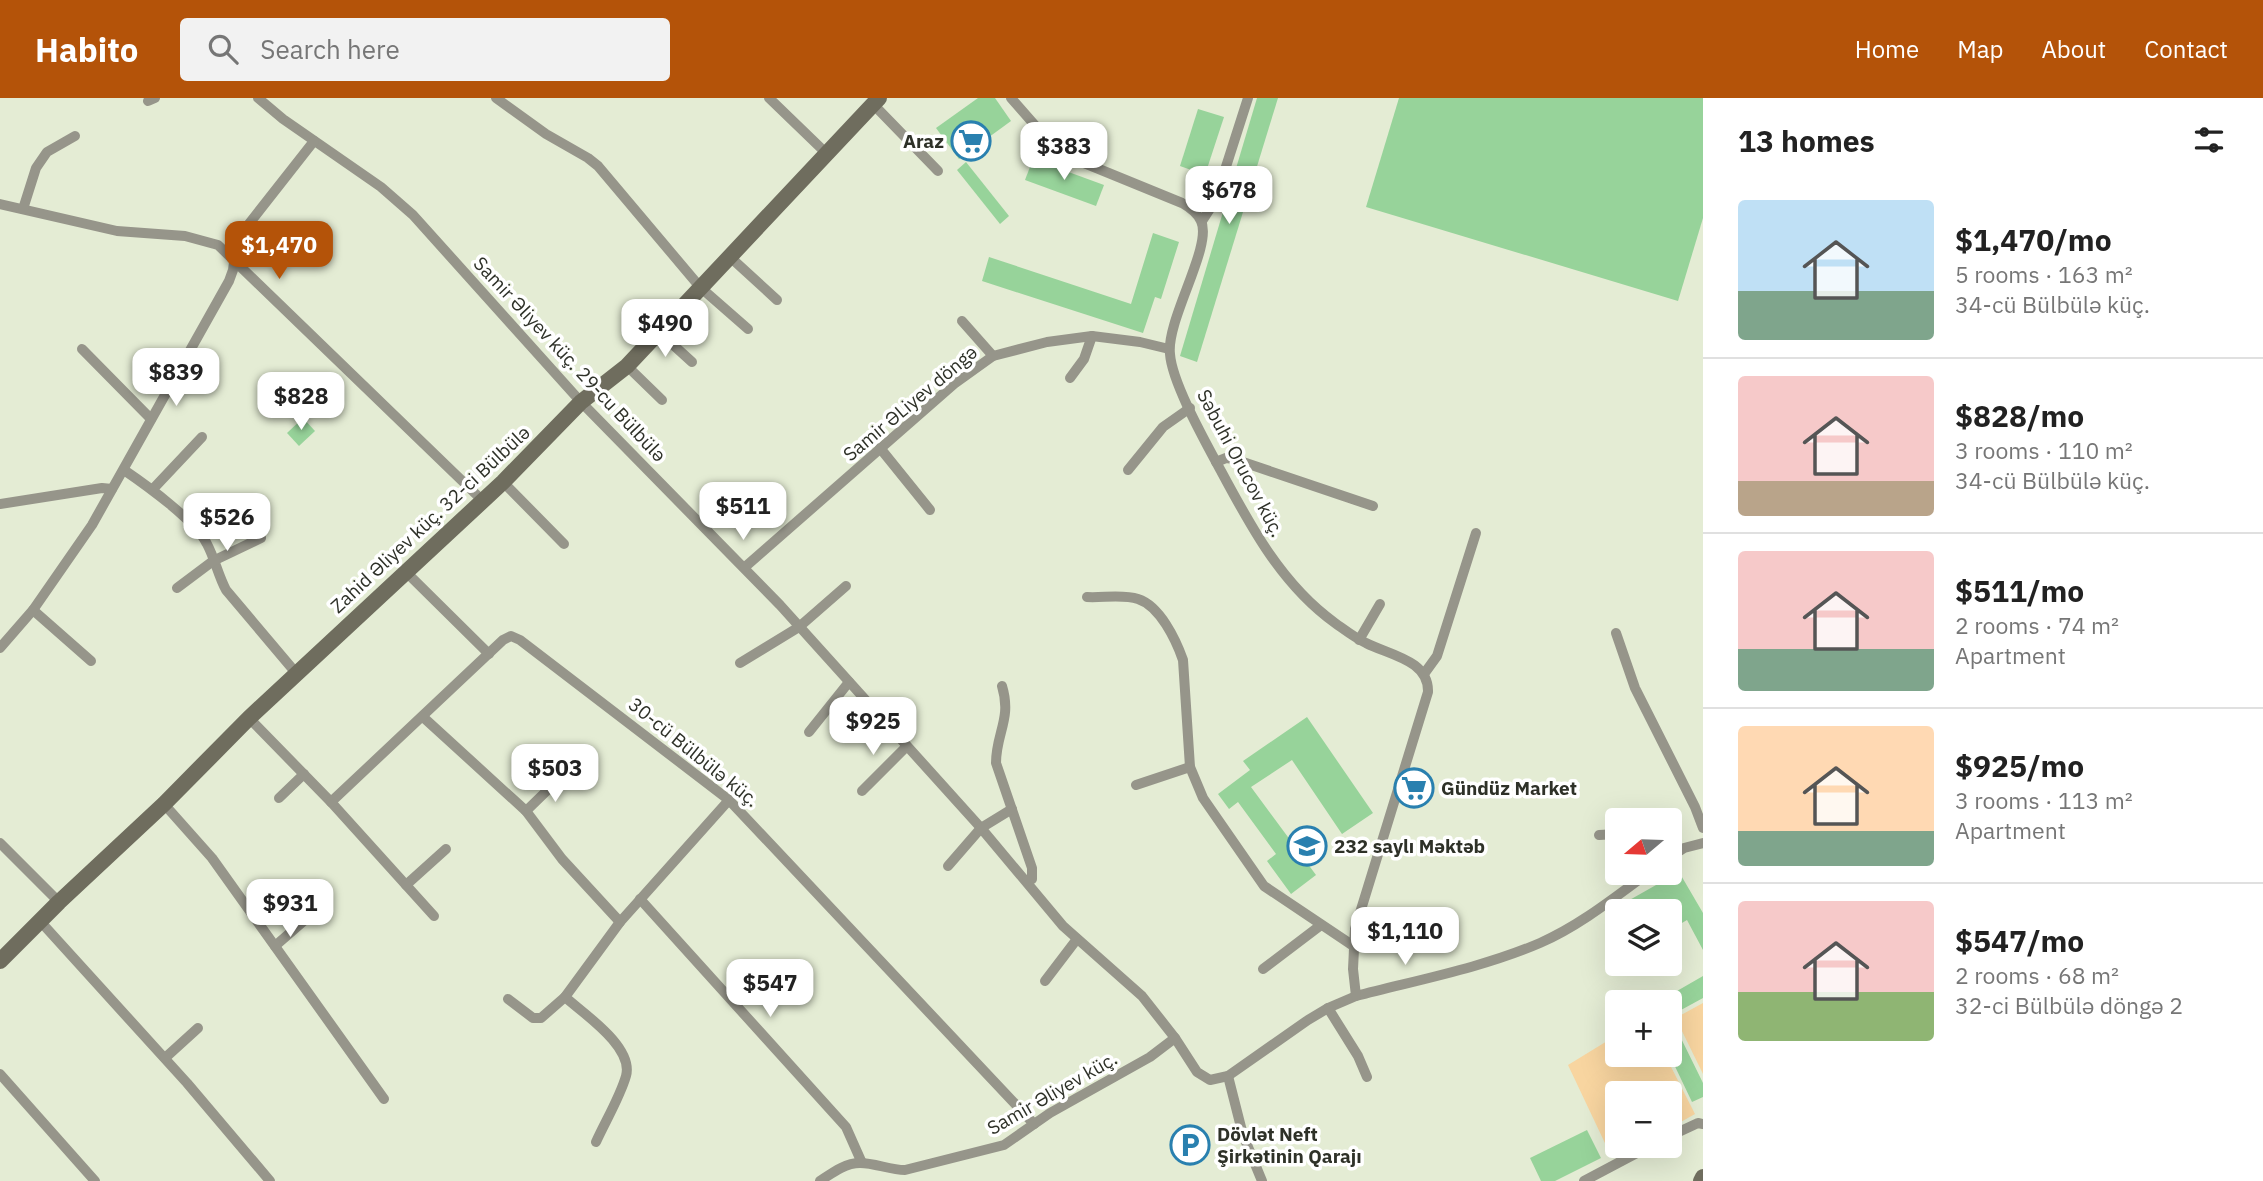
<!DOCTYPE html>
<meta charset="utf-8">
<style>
:root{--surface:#fff;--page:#f2f2f2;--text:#222;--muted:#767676;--line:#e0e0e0;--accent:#b45309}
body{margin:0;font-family:"IBM Plex Sans",sans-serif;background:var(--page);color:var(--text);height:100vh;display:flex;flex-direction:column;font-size:26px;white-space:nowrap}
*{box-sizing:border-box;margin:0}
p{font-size:23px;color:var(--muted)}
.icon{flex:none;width:38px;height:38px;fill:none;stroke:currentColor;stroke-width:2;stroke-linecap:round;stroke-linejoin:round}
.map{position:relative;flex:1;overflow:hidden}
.sheet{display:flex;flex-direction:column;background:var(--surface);width:560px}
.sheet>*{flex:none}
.needle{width:46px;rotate:251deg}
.tools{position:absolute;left:1605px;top:710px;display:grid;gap:14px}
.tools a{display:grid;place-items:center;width:77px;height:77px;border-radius:7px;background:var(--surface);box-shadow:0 7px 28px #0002;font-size:35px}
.price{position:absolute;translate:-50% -60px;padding:0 16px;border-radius:14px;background:#fff;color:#222;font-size:23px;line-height:46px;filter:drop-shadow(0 2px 4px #0008)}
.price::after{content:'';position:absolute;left:50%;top:42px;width:21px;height:16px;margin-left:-10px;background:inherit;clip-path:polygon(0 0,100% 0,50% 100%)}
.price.current{background:var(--accent);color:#fff}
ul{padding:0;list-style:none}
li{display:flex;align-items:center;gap:21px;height:175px;padding:0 35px}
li+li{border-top:2px solid var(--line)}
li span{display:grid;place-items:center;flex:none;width:196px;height:140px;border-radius:7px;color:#555}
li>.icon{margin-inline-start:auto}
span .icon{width:84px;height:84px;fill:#fffc;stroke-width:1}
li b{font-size:30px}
h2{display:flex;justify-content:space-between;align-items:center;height:84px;padding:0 35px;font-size:30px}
header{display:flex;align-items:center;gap:42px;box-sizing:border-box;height:98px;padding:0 35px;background:var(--accent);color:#fff}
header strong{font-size:33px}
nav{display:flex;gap:38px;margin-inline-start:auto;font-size:24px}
.search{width:490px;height:63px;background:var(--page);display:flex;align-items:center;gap:18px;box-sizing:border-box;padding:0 24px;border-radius:7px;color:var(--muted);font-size:26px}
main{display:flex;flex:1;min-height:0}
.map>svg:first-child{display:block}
.green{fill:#f8d5a0}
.building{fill:#97d39a}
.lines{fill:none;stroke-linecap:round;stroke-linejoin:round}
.street{stroke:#96958a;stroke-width:10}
.secondary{stroke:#6f6d5e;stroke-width:16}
.labels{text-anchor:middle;stroke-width:7;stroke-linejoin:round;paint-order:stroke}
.poi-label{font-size:19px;font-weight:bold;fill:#2e3128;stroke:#fff;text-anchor:start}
.street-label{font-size:19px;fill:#2e3128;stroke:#fff}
</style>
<header>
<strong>Habito</strong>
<div class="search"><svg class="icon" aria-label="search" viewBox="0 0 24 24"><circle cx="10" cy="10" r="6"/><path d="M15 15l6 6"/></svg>Search here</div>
<nav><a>Home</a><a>Map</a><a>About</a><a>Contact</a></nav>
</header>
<main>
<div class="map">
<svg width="1703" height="1083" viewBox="0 0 1703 1083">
<rect width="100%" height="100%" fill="#e4ecd4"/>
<g class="green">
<polygon points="1703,905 1703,976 1680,929 1670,934 1670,923"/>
<polygon points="1617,937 1617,957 1665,957 1695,1016 1670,1030 1670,996 1617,996 1617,1048 1635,1048 1612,1060 1568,967"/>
</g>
<g class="building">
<polygon points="978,0 995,0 1011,23 959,61 936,30"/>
<polygon points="1257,0 1278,0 1197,264 1180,258"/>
<polygon points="1399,0 1703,0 1703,120 1678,203 1366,109"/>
<polygon points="1198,11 1224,19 1205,77 1180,68"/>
<polygon points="1033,61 1104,87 1096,108 1025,82"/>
<polygon points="966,64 1009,118 1000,126 957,72"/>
<polygon points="1153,135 1179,144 1161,201 1155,199 1143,235 982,183 989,159 1131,206"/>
<polygon points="303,320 315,333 299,348 287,335"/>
<polygon points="1307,619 1373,715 1342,736 1292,662 1251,689 1316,777 1291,796 1267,763 1276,756 1238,704 1229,711 1218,696 1250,672 1243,663"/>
<polygon points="1679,774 1703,815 1703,852 1687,822 1670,832 1670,814 1631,814 1626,804"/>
<polygon points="1703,878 1703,900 1670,918 1703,985 1703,999 1692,1004 1670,958 1670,897"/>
<polygon points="1587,1032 1601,1060 1555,1083 1541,1083 1530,1060"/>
</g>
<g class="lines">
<g class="street">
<path d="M258,0L283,21L381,89L413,117L581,304L780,507L981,730L1063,828L1142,898L1175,940L1197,974L1210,982L1228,978L1308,922L1328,910L1356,898C1417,882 1482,870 1540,845C1579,828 1614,800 1648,775"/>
<polyline points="496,0 546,36 588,60 598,68 700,189 748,231"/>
<polyline points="769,0 826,55"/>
<path d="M1011,0L1054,49L1067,58L1182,105C1189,109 1197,114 1201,123C1213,148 1166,222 1170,256C1172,285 1206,345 1221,373C1251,429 1282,487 1335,525C1345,532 1355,540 1366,545C1389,557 1429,562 1428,594L1355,831L1353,871L1356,898"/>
<polyline points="148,3 155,0"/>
<polyline points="873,6 938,73"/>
<polyline points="0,106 117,133 185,138 218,147 483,403"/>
<polyline points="23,111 36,70 47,54 75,38"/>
<polyline points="1202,123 1215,103 1248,0"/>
<polyline points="729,158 777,202"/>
<polyline points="962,223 993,258"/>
<polyline points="659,234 692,264"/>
<polyline points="82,251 151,321"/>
<polyline points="627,268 662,302"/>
<polyline points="1070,280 1084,261 1092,238"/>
<polyline points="880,350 930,412"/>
<polyline points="1216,364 1226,360 1234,361 1373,408"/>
<path d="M124,372C146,387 196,423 207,446C215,461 218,477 226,492L296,575"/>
<polyline points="1128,372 1163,329 1190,310"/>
<polyline points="503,384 564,446"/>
<polyline points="153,391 202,339"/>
<polyline points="0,406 102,390 112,391"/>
<polyline points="745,469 954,286 993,258 1047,244 1092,238 1140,244 1169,251"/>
<polyline points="405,473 489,556"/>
<polyline points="177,490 213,463 261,440"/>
<path d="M1087,499C1103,500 1123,496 1138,501C1160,508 1176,542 1183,562L1190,669L1203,700L1264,788L1352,847"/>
<polyline points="33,512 91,563"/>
<polyline points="1616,535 1635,590 1695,709 1703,730"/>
<polyline points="1359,542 1380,506"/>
<polyline points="0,550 33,512 92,427 229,183 233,172 236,150 248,127 314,43"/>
<polyline points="740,565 799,529 846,488"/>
<polyline points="1424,576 1437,558 1476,435"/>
<path d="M1002,588C1012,621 996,635 996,665L1032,770V781L1027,783"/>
<polyline points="423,619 526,713 562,761 620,824"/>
<polyline points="249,620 331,704 434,818"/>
<polyline points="809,634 849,584"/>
<polyline points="1136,687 1190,669"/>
<polyline points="862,693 906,649"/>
<polyline points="279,700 304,676"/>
<polyline points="331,704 503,542 511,538 520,542 729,702 1034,1026"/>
<polyline points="164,706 212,760 384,1001"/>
<polyline points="526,713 563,677"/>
<polyline points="1599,737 1617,736"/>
<polyline points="0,745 59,804"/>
<polyline points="1670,759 1684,750 1703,745"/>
<polyline points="948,768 981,730 1012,711"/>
<polyline points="406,787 446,751"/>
<polyline points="640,801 846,1029 862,1065"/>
<polyline points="40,823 187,985 270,1083"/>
<polyline points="275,848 306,821"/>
<polyline points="1263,871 1321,827"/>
<polyline points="1045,883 1077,841"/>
<polyline points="508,901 533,920 541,920 565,899"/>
<polyline points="1328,910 1358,958 1367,979"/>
<polyline points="165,960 198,930"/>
<polyline points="0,976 95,1083"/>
<polyline points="1228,978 1243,1037 1262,1083"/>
<polyline points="1670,1038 1698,1025 1703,1026"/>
<path d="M596,1044C605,1024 620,999 626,978C634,949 584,916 565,899L620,824L729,702"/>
<path d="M820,1083C832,1075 845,1065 860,1065C875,1065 890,1072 905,1072L1004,1047L1050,1015L1150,959L1175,940"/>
<polyline points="1584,1083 1650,1048"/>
</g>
<g class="secondary">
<polyline points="0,863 59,804 164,706 249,620 503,384 581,304 627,268 879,0"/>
<polyline points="1701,1083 1703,1079"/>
</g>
</g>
<defs>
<g id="supermarket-ring" transform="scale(2.0125)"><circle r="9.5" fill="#fff" stroke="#2980af" stroke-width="1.5"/><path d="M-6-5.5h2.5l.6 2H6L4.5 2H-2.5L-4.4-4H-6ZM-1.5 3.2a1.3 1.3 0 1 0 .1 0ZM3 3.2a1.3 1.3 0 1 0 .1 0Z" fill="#2980af"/></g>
<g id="school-ring" transform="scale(2.0125)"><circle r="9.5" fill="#fff" stroke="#2980af" stroke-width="1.5"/><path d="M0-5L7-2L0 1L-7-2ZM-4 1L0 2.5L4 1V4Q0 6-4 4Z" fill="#2980af"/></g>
<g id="parking-ring" transform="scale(2.0125)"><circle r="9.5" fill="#fff" stroke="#2980af" stroke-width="1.5"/><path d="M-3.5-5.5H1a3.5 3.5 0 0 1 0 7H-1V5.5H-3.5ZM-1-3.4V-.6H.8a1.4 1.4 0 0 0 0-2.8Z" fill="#2980af"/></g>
</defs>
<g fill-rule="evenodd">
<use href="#supermarket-ring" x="971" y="43"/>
<use href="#supermarket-ring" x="1414" y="690"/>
<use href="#school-ring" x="1307" y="748"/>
<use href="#parking-ring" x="1190" y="1047"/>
</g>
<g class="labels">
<g class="poi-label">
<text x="944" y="50" text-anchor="end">Araz</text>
<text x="1441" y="697">Gündüz Market</text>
<text x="1334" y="755">232 saylı Məktəb</text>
<text x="1217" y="1043">Dövlət Neft<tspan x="1217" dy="22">Şirkətinin Qarajı</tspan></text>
</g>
<g class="street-label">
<text transform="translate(570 261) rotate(47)" y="7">Samir Əliyev küç. 29-cu Bülbülə</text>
<text transform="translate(910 305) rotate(-40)" y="7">Samir ƏLiyev döngə</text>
<text transform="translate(1241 365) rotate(62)" y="7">Səbuhi Orucov küç.</text>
<text transform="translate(430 421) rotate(-43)" y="7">Zahid Əliyev küç. 32-ci Bülbülə</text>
<text transform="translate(694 654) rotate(39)" y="7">30-cü Bülbülə küç.</text>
<text transform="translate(1052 995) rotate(-30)" y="7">Samir Əliyev küç.</text>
</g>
</g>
</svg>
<div class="tools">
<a><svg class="needle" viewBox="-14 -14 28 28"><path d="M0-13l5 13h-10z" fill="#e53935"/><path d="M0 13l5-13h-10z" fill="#767676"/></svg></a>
<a><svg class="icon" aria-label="layers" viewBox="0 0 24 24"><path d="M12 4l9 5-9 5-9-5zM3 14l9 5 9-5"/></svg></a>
<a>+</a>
<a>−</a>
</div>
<b class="price" style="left:1064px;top:84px">$383</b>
<b class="price" style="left:1229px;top:128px">$678</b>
<b class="price current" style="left:279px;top:183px">$1,470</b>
<b class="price" style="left:665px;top:261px">$490</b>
<b class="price" style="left:176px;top:310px">$839</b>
<b class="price" style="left:301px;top:334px">$828</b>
<b class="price" style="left:743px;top:444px">$511</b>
<b class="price" style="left:227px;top:455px">$526</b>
<b class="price" style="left:873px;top:659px">$925</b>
<b class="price" style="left:555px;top:706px">$503</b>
<b class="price" style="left:290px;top:841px">$931</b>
<b class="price" style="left:1405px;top:869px">$1,110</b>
<b class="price" style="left:770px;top:921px">$547</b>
</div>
<section class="sheet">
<h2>13 homes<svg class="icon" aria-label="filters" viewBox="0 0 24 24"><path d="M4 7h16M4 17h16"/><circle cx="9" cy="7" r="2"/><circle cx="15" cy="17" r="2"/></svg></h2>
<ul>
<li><span style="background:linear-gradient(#bfe0f5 65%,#7fa58c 0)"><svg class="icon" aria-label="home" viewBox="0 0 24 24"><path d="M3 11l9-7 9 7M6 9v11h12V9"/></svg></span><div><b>$1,470/mo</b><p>5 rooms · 163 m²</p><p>34-cü Bülbülə küç.</p></div></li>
<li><span style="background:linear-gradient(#f6c9c9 75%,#b9a48a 0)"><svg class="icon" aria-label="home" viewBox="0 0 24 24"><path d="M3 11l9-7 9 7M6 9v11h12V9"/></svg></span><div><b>$828/mo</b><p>3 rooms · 110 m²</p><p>34-cü Bülbülə küç.</p></div></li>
<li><span style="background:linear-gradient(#f6c9c9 70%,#7fa58c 0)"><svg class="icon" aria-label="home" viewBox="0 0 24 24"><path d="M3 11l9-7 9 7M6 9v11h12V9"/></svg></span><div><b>$511/mo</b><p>2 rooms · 74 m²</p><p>Apartment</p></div></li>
<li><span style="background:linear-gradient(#ffd9b3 75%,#7fa58c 0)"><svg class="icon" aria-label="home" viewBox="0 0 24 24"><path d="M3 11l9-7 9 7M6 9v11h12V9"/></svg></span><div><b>$925/mo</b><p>3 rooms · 113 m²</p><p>Apartment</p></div></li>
<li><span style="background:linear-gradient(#f6c9c9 65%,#8fb573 0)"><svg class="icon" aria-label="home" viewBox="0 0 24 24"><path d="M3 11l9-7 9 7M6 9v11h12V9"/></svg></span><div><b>$547/mo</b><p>2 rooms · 68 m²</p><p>32-ci Bülbülə döngə 2</p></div></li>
</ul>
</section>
</main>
